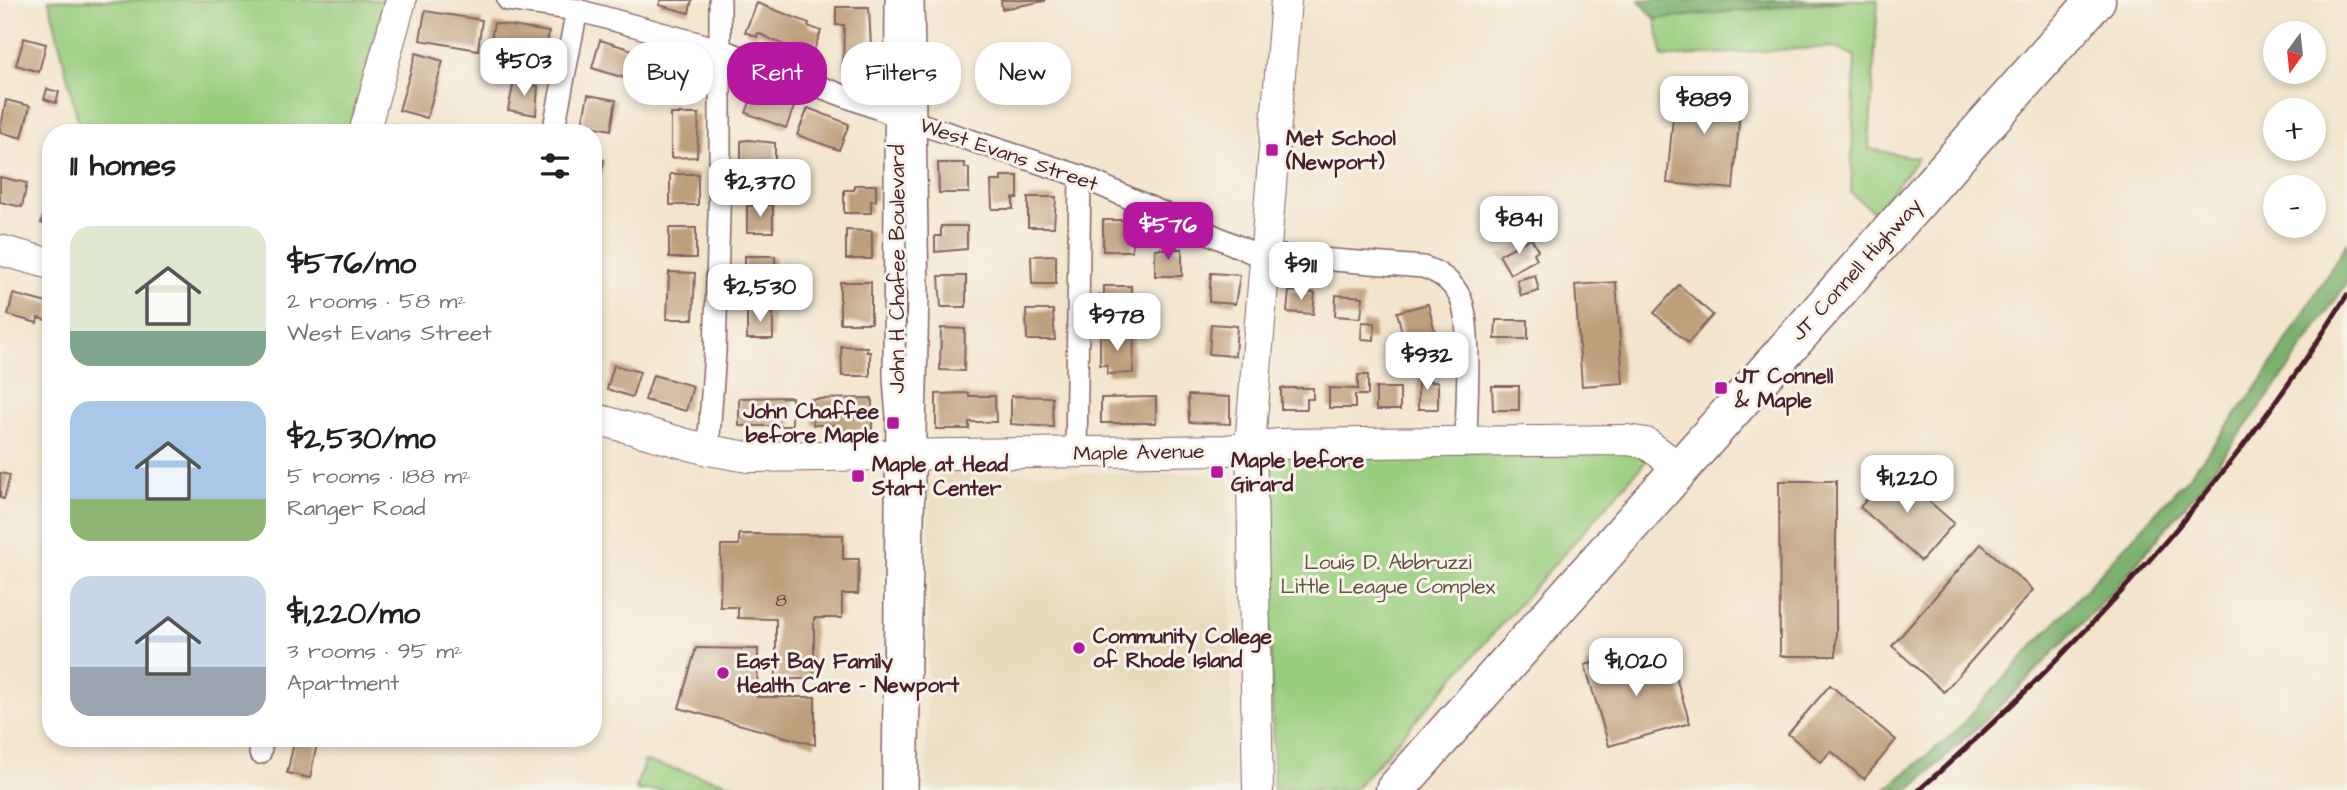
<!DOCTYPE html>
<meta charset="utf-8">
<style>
:root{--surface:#fff;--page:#f2f2f2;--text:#202124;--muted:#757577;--accent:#b5179e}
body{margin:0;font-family:"Architects Daughter",sans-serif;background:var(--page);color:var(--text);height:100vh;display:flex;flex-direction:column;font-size:26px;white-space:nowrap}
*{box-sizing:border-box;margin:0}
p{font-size:23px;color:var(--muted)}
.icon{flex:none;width:38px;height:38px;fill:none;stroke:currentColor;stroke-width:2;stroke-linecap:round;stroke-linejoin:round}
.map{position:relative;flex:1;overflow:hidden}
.panel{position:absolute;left:42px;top:124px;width:560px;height:623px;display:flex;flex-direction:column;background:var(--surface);border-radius:28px;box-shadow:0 4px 10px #0003}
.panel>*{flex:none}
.top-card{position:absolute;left:623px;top:42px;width:665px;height:63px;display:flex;gap:14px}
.needle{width:46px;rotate:195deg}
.controls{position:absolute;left:2263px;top:21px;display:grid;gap:14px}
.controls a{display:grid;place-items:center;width:63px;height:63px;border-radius:50%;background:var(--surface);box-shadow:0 4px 10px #0003;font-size:35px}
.price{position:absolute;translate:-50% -60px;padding:0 16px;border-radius:14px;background:#fff;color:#222;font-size:23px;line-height:46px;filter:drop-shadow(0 2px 4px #0008)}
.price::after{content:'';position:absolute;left:50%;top:42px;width:21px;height:16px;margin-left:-10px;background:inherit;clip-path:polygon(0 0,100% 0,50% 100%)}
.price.on{background:var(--accent);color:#fff}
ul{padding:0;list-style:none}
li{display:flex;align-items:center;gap:21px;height:175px;padding:0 28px}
li span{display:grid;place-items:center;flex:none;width:196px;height:140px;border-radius:21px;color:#555}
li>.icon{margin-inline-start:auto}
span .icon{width:84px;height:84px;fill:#fffc;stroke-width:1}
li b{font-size:30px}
h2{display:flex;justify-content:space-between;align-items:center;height:84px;padding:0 28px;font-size:30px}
.tag{padding:0 24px;border-radius:28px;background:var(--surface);box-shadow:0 4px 10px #0003;font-size:24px;line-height:63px}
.tag.on{background:var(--accent);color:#fff}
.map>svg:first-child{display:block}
.built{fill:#e6daba}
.green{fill:#9ace7f;stroke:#727655;stroke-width:2}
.forest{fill:#7bb16e;stroke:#62684c;stroke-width:2}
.building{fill:#be9f7c}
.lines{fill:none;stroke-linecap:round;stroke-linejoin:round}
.street-casing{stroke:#856464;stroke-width:24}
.secondary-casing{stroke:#856464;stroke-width:32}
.highway-casing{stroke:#856464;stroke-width:41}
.street{stroke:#fff;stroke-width:21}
.secondary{stroke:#fff;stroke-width:30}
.highway{stroke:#fff;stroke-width:38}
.rail{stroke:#4a1f2b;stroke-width:5}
.poi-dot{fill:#b5179e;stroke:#f7f3e8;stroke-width:2.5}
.labels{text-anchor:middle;stroke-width:6;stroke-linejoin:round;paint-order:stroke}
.number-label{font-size:18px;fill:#673f3f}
.poi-label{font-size:21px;font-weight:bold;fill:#4a1f2b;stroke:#f7f3e8;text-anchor:start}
.street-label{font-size:21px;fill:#4a1f2b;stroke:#f7f3e8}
.park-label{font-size:21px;fill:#625444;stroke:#f7f3e8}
</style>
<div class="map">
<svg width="2347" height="790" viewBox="0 0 2347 790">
<rect width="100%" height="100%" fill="#f7f3e8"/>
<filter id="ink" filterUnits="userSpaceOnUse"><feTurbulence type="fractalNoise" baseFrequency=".0143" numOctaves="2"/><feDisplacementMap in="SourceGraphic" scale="14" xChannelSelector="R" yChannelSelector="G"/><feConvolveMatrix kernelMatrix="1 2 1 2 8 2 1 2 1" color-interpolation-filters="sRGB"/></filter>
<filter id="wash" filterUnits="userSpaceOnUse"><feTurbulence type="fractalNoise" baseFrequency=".00686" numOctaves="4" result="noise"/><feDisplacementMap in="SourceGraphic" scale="28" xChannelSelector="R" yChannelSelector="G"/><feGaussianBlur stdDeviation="1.57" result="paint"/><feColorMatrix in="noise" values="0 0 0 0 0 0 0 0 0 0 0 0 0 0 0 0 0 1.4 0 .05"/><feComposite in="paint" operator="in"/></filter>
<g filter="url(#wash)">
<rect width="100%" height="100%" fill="#f3e5cd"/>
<polygon class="built" points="944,472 1229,474 1232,790 926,790 930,506 927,486"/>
<g class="green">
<polygon points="49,0 385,0 348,133 81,133"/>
<polygon points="1848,0 1878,0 1869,149 1918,158 1875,213 1851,193 1855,56 1833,47 1663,57 1655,19"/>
<polygon points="1618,447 1647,460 1354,790 1274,790 1266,460 1269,455"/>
<polygon points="644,761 754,790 636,790"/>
</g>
<g class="forest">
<polygon points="1639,0 1848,0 1655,19"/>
<polygon points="2347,243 2347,283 2280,381 2198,490 2112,592 2015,692 1910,790 1885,790 1953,734 2191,474 2262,380"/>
</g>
<g id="blocks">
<g class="building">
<polygon points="661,0 692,0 689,13 659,5"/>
<polygon points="1001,0 1045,0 1045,1 1002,9"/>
<polygon points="757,3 809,23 808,26 821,31 811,58 758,33 757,37 745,32"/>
<polygon points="836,7 869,7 872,67 843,67 844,25 836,25"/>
<polygon points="425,11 482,20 478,50 420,40"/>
<polygon points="494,23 549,32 544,60 489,51"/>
<polygon points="24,38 46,44 39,72 16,65"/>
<polygon points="600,40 642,53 634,81 592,68"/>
<polygon points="416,53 443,61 427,118 399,110"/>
<polygon points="657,54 684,65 703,68 699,81 695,80 690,96 649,84"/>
<polygon points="514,81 538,86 536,115 508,110"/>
<polygon points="1676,82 1742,88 1733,189 1667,183"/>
<polygon points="756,86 796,102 786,128 746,113"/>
<polygon points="47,89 59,92 56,103 44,99"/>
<polygon points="588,95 616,100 611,130 582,124"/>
<polygon points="6,100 30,106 22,138 0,132"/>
<polygon points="808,108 849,124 839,150 797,135"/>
<polygon points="671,114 699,114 697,157 671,158"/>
<polygon points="393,124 423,132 422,133 390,133"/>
<polygon points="749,140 775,143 775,174 741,173 741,141"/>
<polygon points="593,158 604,160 599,187 593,186"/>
<polygon points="938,163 965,163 965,168 969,168 969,193 939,193"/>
<rect x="670" y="174" width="28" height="31"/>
<polygon points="1001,176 1018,176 1018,198 1013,198 1013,209 992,209 991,181 1001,181"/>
<polygon points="0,177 27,183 22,207 0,202"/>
<polygon points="854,185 876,185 876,201 871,201 871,213 844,213 844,190 854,190"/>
<polygon points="50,191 51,191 51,226 41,223"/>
<polygon points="1028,197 1056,197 1054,227 1028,227"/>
<polygon points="773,205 773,232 747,232 747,206"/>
<polygon points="593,210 598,210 595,227 593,227"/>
<polygon points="1103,220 1129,220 1129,225 1132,226 1132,251 1103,251"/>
<polygon points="941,226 967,226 967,249 935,252 935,236 941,236"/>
<rect x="669" y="228" width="27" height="30"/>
<polygon points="846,230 872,231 872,259 846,259"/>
<polygon points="1531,238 1538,250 1534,253 1537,259 1510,274 1499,255"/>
<rect x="1155" y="249" width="27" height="27"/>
<polygon points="1056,255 1056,284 1032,284 1031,256"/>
<rect x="745" y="256" width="30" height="30"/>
<polygon points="669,272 695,273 693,319 667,319"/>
<polygon points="1211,273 1240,275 1235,304 1209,302"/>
<polygon points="1535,275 1539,291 1521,296 1517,280"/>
<polygon points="939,276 966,276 966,307 941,307"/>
<rect x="840" y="282" width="31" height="41"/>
<polygon points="1616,282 1623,383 1582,386 1575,285"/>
<polygon points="1679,285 1713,315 1688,343 1654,313"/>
<polygon points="1104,286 1131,286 1131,309 1099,312 1099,295 1104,295"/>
<polygon points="1289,291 1315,293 1313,314 1287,312"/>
<polygon points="13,294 51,304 49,321 38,318 37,323 8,315"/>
<polygon points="1336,295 1363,297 1361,318 1335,316"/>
<polygon points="1428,304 1435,332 1404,340 1397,312"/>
<rect x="747" y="309" width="26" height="30"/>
<polygon points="1026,310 1053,310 1055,340 1027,340"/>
<polygon points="1496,320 1528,320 1528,339 1495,339"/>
<polygon points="1362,322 1375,323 1374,340 1361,339"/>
<polygon points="1211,324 1237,326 1235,356 1209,354"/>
<polygon points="941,328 965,329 964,371 940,370"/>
<polygon points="1100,335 1134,335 1133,373 1107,374 1107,365 1100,365"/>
<polygon points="841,346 867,347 867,352 870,352 870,376 842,376"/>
<polygon points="614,365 640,372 632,397 607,389"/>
<polygon points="1418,371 1430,371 1430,382 1438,382 1438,409 1418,409"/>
<polygon points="653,375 693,386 686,411 645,400"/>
<polygon points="1358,375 1368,375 1368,395 1355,395 1355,408 1329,408 1329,388 1358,389"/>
<polygon points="1492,386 1519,386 1519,410 1493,410"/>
<polygon points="1281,388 1313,388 1313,399 1307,399 1307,409 1281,409"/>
<rect x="1376" y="388" width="24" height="22"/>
<polygon points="968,393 969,396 995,396 996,422 969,422 969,429 936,429 936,394"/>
<polygon points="1188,395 1230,397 1230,424 1189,422"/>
<polygon points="1011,396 1052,397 1053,427 1011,424"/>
<polygon points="792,397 792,426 739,426 739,398"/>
<polygon points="1156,397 1156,423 1101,423 1101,398"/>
<polygon points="872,398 872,429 839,430 839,425 813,425 812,399"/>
<polygon points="1893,470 1954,523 1921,561 1860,507"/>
<polygon points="0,473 10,475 4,499 0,498"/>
<polygon points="1779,481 1836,481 1836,656 1780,656"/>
<polygon points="739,534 843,535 843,559 859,559 858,594 842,594 842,618 814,618 814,679 776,679 776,619 738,618 738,607 720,607 721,545 739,545"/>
<polygon points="1981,544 2033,590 1944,692 1892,646"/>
<polygon points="696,648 758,649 757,697 815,697 815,745 679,708"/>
<polygon points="1634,651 1639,670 1671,661 1690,723 1609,746 1585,665"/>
<polygon points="1830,685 1896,740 1864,779 1831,751 1821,762 1788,734"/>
<polygon points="295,738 317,743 310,778 287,773"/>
</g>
</g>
</g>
<g filter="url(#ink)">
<use href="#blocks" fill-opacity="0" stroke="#856464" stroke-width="2"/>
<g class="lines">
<g class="street-casing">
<g id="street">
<path d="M508,0L577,10L719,49L914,122L1080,176L1255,254L1423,267C1439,272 1452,281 1460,297C1473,326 1466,408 1466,443"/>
<polyline points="553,133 577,10"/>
<polyline points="708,450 715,352 720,182 720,0"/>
<polyline points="1076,453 1080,176"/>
<polyline points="260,753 263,738"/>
<polyline points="893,790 897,417 894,379 896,0"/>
<polyline points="907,790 918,295 913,0"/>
</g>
</g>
<g class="secondary-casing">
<g id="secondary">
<polyline points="364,133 401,0"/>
<polyline points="0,250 51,264"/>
<polyline points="593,418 708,450 748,457 1226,450 1279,444 1627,440 1646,443 1680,468"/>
<polyline points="1258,790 1251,433 1286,0"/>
</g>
</g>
<g class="highway-casing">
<polyline id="highway" points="1395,790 2096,0"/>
</g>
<use href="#street" class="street"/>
<use href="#secondary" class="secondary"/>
<use href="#highway" class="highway"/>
<path class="rail" d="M1919,790C2079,650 2236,476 2347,295"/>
</g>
</g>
<g class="poi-dot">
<rect x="1265" y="143" width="14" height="14" rx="3.5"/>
<rect x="1714" y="381" width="14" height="14" rx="3.5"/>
<rect x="886" y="416" width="14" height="14" rx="3.5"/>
<rect x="1210" y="465" width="14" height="14" rx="3.5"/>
<rect x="851" y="469" width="14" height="14" rx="3.5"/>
<circle cx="1079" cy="648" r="7"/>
<circle cx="723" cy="673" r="7"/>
</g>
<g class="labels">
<g class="number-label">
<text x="781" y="606">8</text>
</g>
<g class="poi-label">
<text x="1286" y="145">Met School<tspan x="1286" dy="24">(Newport)</tspan></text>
<text x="1735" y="383">JT Connell<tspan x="1735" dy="24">&amp; Maple</tspan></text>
<text x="879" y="418" text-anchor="end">John Chaffee<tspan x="879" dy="24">before Maple</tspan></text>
<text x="1231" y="467">Maple before<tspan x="1231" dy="24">Girard</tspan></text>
<text x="872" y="471">Maple at Head<tspan x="872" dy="24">Start Center</tspan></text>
<text x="1093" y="643">Community College<tspan x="1093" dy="24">of Rhode Island</tspan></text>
<text x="737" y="668">East Bay Family<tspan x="737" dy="24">Health Care - Newport</tspan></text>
</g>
<g class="street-label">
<text transform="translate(1009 154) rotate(19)" y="7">West Evans Street</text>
<text transform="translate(897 269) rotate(-90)" y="7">John H Chafee Boulevard</text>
<text transform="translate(1856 269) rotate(-48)" y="7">JT Connell Highway</text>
<text transform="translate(1139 452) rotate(-1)" y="7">Maple Avenue</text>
</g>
<g class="park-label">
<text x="1388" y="569">Louis D. Abbruzzi<tspan x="1388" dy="24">Little League Complex</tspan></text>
</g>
</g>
</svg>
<div class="controls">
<a><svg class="needle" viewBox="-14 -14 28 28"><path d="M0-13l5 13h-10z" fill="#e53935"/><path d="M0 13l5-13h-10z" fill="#757577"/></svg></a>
<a>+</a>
<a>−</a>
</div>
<b class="price" style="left:524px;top:98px">$503</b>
<b class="price" style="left:1704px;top:136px">$889</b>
<b class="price" style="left:760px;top:219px">$2,370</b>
<b class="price" style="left:1519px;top:256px">$841</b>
<b class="price on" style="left:1168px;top:262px">$576</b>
<b class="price" style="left:1301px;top:302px">$911</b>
<b class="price" style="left:760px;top:324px">$2,530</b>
<b class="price" style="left:1117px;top:353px">$978</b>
<b class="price" style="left:1427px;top:392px">$932</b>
<b class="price" style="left:1907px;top:515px">$1,220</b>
<b class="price" style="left:1636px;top:698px">$1,020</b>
<div class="top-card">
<a class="tag">Buy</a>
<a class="tag on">Rent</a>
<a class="tag">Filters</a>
<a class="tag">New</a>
</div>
<section class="panel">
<h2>11 homes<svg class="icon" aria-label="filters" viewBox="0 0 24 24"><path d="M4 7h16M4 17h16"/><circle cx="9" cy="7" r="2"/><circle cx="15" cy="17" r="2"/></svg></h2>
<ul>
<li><span style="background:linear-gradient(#dfe7d0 75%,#7fa58c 0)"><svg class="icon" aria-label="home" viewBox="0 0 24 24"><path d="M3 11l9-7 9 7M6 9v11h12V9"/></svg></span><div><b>$576/mo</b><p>2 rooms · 58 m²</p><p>West Evans Street</p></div></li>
<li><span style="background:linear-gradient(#a9c7e8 70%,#8fb573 0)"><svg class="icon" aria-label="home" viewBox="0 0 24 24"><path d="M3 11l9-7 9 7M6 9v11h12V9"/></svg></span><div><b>$2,530/mo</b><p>5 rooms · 188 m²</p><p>Ranger Road</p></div></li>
<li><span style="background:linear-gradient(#c9d6e8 65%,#9aa5b1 0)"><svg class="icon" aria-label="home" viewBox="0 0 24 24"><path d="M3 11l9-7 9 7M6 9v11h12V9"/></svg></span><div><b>$1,220/mo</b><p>3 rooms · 95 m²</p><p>Apartment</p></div></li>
</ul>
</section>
</div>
